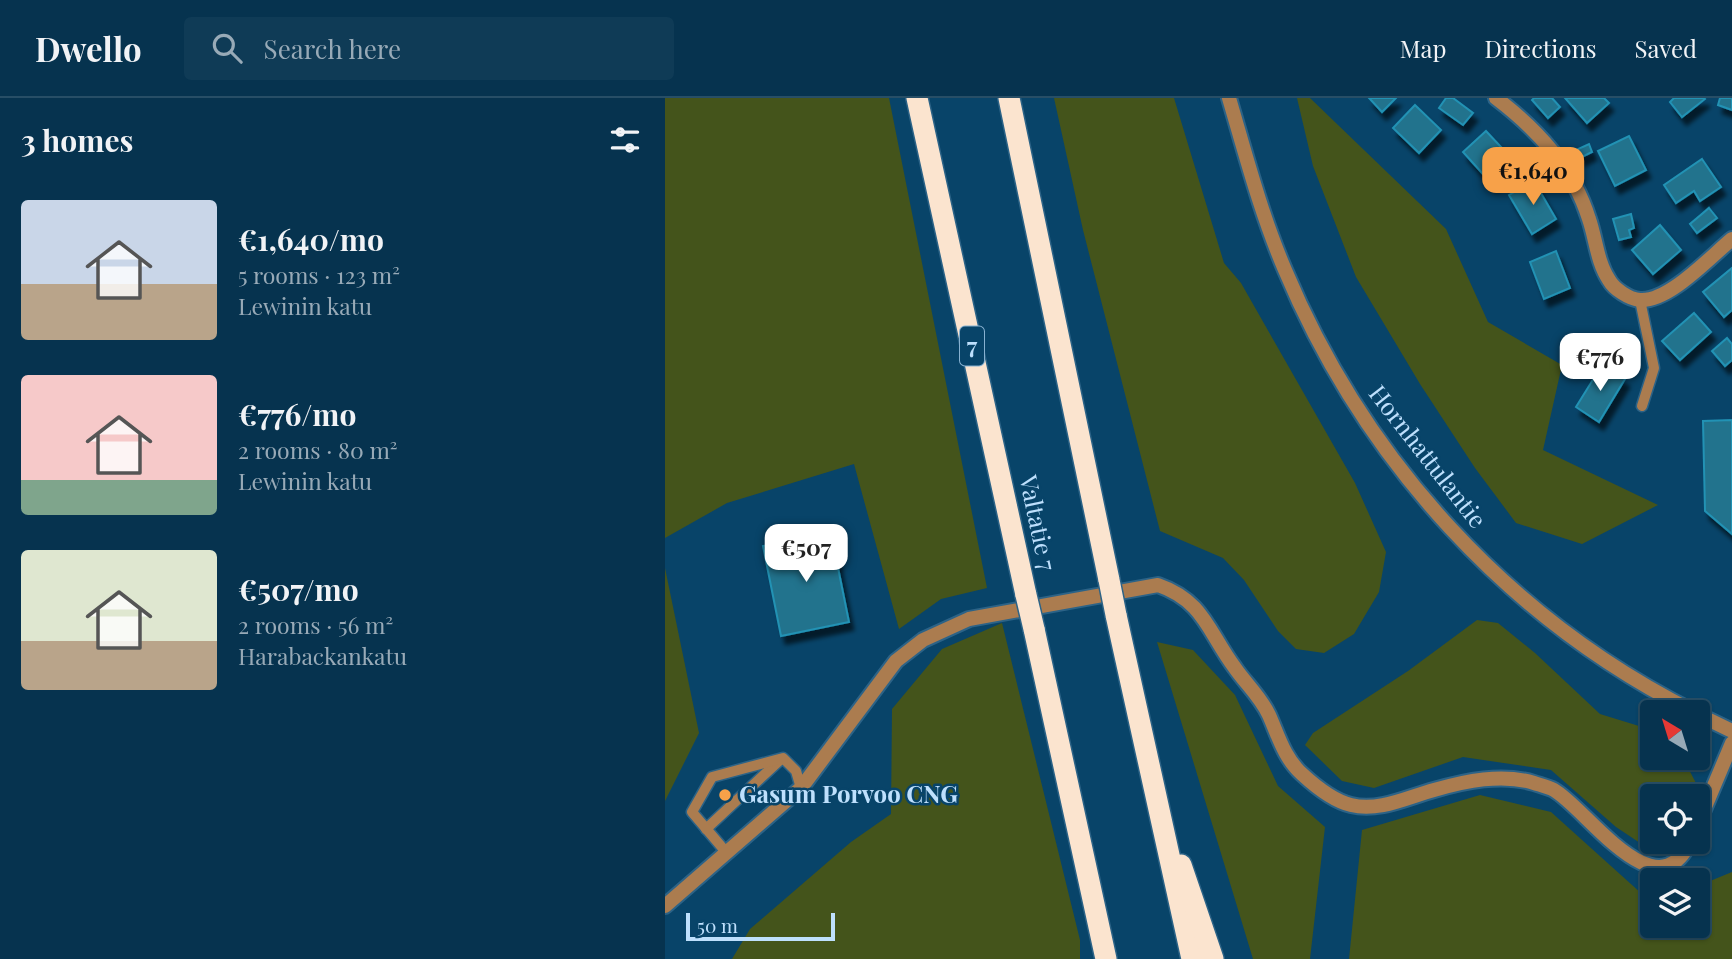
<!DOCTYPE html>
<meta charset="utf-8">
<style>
:root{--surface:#06334f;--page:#0f3b56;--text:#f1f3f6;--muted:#98aab7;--line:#274e66;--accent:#f7a149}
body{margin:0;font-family:"Playfair Display",serif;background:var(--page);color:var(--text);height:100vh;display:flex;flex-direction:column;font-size:26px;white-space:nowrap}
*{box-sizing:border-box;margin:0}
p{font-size:23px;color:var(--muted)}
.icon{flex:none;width:38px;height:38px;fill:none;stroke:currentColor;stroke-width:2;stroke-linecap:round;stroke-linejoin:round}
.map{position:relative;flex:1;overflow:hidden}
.drawer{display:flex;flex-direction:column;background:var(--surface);width:665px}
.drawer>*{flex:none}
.needle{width:46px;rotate:322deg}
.controls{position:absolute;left:975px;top:602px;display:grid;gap:14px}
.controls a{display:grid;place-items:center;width:70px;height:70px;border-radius:7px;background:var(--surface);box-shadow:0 2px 5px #0004,0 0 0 2px var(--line);font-size:35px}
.scale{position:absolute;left:21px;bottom:18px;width:149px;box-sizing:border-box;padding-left:7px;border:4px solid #bee0fd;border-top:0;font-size:19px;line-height:24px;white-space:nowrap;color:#bee0fd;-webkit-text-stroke:5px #084469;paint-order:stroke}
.price{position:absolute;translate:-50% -60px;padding:0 16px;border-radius:14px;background:#fff;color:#222;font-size:23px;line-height:46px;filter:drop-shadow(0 2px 4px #0008)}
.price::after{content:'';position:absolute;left:50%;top:42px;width:21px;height:16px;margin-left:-10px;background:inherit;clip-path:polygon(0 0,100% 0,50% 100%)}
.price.selected{background:var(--accent);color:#111}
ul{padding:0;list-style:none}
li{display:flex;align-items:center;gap:21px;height:175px;padding:0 21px}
li span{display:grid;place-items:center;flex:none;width:196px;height:140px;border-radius:7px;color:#555}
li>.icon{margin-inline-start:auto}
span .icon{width:84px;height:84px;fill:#fffc;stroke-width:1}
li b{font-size:30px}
h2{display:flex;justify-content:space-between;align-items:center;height:84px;padding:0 21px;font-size:30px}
header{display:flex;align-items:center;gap:42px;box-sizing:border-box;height:98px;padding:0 35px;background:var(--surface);border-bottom:2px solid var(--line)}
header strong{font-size:33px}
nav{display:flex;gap:38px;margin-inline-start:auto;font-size:24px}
.search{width:490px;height:63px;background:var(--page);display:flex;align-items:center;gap:18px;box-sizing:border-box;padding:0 24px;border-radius:7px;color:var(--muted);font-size:26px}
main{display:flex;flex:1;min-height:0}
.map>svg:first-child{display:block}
.green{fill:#44541b}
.building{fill:#21738d;stroke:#2192b4;stroke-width:2;filter:url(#shadow)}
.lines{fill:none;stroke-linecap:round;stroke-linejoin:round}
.service-casing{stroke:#2c6387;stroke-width:13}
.minor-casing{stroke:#2c6387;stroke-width:18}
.tertiary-casing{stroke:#2c6387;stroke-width:18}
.motorway-casing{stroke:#2c6387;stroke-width:24}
.service{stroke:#ab7c4f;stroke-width:10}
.minor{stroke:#ab7c4f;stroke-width:14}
.tertiary{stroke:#ab7c4f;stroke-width:14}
.motorway{stroke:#fbe4cf;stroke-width:21}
.motorway-bridge-casing{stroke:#2c6387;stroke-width:24;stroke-linecap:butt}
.motorway-bridge{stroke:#fbe4cf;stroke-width:21}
.poi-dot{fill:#f7a149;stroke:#084469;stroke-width:2.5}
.labels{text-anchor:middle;stroke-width:5;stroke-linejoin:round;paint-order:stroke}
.shield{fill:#084469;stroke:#87b1d1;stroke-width:2}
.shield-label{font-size:23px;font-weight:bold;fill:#bee0fd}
.street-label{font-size:24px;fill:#bee0fd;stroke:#084469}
.poi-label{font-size:24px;font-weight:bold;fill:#bee0fd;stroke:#084469;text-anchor:start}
</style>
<header>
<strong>Dwello</strong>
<div class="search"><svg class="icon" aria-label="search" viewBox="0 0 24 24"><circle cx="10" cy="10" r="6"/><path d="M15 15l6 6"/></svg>Search here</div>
<nav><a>Map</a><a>Directions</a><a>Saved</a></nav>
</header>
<main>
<section class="drawer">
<h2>3 homes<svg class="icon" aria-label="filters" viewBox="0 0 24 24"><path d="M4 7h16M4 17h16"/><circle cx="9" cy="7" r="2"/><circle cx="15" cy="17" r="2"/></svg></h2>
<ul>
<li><span style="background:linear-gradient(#c9d6e8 60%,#b9a48a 0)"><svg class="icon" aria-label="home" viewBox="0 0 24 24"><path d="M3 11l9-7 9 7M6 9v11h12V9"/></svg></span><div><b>€1,640/mo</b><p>5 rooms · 123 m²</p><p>Lewinin katu</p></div></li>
<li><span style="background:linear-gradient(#f6c9c9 75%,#7fa58c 0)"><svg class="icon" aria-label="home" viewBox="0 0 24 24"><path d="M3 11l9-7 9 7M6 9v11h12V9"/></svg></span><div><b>€776/mo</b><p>2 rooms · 80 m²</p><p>Lewinin katu</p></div></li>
<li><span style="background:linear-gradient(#dfe7d0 65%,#b9a48a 0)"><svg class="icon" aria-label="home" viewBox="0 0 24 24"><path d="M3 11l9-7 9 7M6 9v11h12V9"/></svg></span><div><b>€507/mo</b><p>2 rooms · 56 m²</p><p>Harabackankatu</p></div></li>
</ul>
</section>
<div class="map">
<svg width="1067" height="861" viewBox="0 0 1067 861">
<defs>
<filter id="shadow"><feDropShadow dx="4.5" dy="8" stdDeviation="2" flood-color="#0009"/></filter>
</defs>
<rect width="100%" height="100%" fill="#084469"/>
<g class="green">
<polygon points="0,0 224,0 322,490 276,501 234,531 189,366 62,405 0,440"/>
<polygon points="389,0 509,0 559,165 576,185 690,385 721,454 714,494 689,536 659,555 631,551 613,533 579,482 558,460 495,433 418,132"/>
<polygon points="632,0 645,0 781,131 823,224 897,267 878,352 993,407 917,446 851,425 810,370 755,286 691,179 648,68"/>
<polygon points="0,470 34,635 0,703"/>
<polygon points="812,522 833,525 870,555 935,616 987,632 987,660 1018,660 1034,691 1027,698 987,698 987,743 981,749 951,729 886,672 798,659 709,690 677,683 640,647 648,635 743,573"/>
<polygon points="337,525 415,842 415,861 67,861 85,831 186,744 226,716 227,611 277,551"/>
<polygon points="492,544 528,552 570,597 613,688 660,729 645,861 588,861"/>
<polygon points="815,697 886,714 987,805 987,828 1032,828 1033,788 1067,774 1067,861 684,861 697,732"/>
</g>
<g class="building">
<polygon points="704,0 731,0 717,14"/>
<polygon points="781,0 788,0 808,15 798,27 774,10"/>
<polygon points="869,0 887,0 895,9 883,20 867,2"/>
<polygon points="900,0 939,0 944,5 922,25"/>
<polygon points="1009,0 1039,0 1040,1 1017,19 1005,4"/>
<polygon points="1055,0 1067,0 1067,12 1053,7"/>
<polygon points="750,7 776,32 754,55 728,30"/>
<polygon points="821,33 850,64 827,86 798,54"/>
<polygon points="964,38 981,72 950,88 933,53"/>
<polygon points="924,46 927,54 915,60 911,52"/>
<polygon points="1037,61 1056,89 1035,103 1029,93 1011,105 999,87"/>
<polygon points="869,83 891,121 867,136 844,97"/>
<polygon points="1044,110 1052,120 1032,135 1025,126"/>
<polygon points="966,116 969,130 964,132 966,139 954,142 948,121"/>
<polygon points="995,127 1016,152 988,176 967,152"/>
<polygon points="891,153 905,190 879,201 865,164"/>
<polygon points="1067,170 1067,212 1059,219 1038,194"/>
<polygon points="1029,215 1046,234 1015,262 997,243"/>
<polygon points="1062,240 1067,246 1067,262 1060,268 1047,253"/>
<polygon points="937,267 960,281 934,324 911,309"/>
<polygon points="1067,322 1067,436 1040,413 1038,323"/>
<polygon points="166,435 184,524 116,538 98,448"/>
</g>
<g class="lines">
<g class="service-casing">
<g id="service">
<polyline points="975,202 989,270 977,308"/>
<polyline points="41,731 115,662"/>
<polyline points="61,754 27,714 47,679 118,660 131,673 136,690"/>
</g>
</g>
<g class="minor-casing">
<g id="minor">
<path d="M831,0C873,32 908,70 924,121C931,141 932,164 944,182C949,191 964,201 975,202C1004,204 1045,159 1067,141"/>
<polyline points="1032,728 1067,645"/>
<path d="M0,808L136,690L231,563L258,542L304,521L493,487C539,503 543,534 570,570C581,586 595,598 604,617C613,637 619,660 637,676C650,688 669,703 686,707C714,714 743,699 769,692C800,683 837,675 869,685C875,687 883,689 889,692C922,711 991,816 1025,744"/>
</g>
</g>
<g class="tertiary-casing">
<g id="tertiary">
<path d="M564,0C581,58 596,116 620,172C700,363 844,521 1029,614"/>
<polyline points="1032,616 1067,633"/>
</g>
</g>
<g class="motorway-casing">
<g id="motorway">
<polyline points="252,0 361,497"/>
<polyline points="344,0 444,482"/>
<polyline points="451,517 527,861"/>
<polyline points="369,531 441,861"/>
<polyline points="516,767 548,861"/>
</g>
</g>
<use href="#service" class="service"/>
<use href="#minor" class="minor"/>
<use href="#tertiary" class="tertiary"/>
<use href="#motorway" class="motorway"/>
<g class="motorway-bridge-casing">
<g id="motorway-bridge">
<polyline points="444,482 451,517"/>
<polyline points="361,497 369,531"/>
</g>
</g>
<use href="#motorway-bridge" class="motorway-bridge"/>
</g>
<circle class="poi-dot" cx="60" cy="697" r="7"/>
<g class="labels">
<rect class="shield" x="295" y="228.5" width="24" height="39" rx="5"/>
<g class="shield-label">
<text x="307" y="256">7</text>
</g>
<g class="street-label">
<text transform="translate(762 359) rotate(52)" y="8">Hornhattulantie</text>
<text transform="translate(372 425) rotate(78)" y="8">Valtatie 7</text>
</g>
<g class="poi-label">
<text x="74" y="705">Gasum Porvoo CNG</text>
</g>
</g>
</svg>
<div class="controls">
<a><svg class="needle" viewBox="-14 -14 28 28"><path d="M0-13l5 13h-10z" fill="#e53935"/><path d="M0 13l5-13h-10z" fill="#98aab7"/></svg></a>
<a><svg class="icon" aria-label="locate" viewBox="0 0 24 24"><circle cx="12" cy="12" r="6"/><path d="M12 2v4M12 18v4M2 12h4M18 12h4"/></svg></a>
<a><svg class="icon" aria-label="layers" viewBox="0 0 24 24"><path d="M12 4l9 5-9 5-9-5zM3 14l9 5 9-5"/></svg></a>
</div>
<div class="scale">50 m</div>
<b class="price selected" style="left:868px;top:109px">€1,640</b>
<b class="price" style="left:935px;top:295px">€776</b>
<b class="price" style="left:141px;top:486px">€507</b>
</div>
</main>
